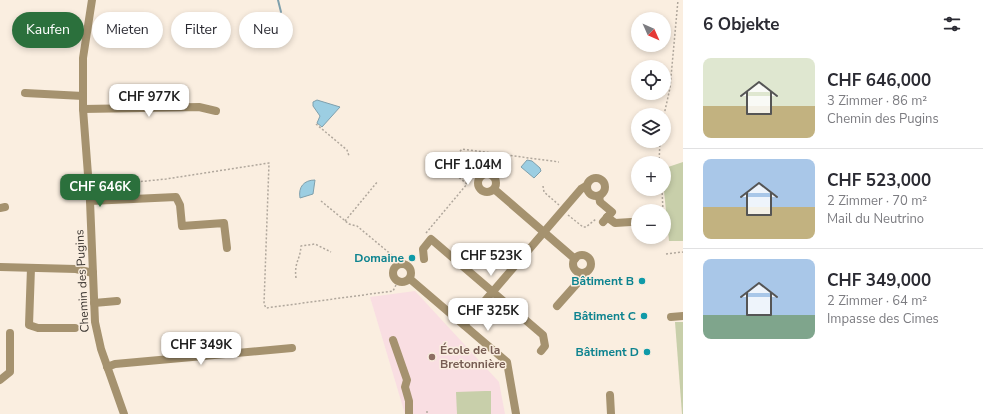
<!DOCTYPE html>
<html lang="de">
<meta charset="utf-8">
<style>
:root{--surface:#fff;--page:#f7f7f7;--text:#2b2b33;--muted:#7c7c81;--line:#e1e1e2;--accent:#2b703c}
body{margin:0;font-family:"Nunito Sans",sans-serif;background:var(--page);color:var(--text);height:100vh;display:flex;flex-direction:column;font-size:15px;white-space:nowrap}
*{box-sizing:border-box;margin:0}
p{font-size:13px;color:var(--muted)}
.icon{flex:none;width:22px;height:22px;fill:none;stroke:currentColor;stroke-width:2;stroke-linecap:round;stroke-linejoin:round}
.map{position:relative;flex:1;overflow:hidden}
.sheet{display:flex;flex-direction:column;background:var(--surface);width:300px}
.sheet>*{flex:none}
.top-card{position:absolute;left:12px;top:12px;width:380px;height:36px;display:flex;gap:8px}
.needle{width:26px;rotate:135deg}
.buttons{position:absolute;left:631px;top:12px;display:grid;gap:8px}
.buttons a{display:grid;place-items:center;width:40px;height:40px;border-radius:50%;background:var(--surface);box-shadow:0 2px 6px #0003;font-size:20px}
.price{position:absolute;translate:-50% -34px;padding:0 9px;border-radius:8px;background:#fff;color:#222;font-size:13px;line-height:26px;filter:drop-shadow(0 1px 2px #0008)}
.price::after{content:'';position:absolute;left:50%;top:24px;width:12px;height:9px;margin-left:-6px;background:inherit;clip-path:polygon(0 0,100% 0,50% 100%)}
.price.selected{background:var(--accent);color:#fff}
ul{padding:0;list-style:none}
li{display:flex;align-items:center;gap:12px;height:100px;padding:0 20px}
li+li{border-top:1px solid var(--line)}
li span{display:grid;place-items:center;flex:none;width:112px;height:80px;border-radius:8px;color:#555}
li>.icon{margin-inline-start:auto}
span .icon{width:48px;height:48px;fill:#fffc;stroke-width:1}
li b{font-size:17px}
h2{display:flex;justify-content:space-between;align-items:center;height:48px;padding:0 20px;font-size:17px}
.chip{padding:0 14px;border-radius:18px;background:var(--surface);box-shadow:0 2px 6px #0003;font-size:14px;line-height:36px}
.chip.selected{background:var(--accent);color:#fff}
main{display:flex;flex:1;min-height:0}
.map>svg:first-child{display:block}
.education{fill:#f9dee2}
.green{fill:#c8cfaa}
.water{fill:#9ccee2;stroke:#7fa0ad}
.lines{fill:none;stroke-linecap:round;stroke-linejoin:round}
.stream{stroke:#7fa0ad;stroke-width:2}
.path{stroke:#b0a79c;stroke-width:1.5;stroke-dasharray:2 2;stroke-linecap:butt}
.minor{stroke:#a5926f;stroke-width:8}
.culture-dot{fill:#0f9aa8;stroke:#faeee0;stroke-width:1.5}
.education-dot{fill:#8d6e63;stroke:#faeee0;stroke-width:1.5}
.labels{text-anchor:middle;stroke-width:3;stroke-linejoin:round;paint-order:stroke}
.culture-label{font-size:12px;font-weight:bold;fill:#0d838f;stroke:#faeee0;text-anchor:end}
.street-label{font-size:12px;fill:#3a3530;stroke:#faeee0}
.education-label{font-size:12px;font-weight:bold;fill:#785e54;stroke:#faeee0;text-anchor:start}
</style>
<main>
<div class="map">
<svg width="683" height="414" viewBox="0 0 683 414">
<rect width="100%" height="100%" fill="#faeee0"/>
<polygon class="education" points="415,291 499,382 505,414 405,414 370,297"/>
<g class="green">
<polygon points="683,162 683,241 669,241 664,191 665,168"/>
<polygon points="675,322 683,322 683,414 682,414"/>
<polygon points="485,391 491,391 491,414 457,414 456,392"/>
</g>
<g class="water">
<polygon points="317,100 340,107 322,127 317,123 320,116 313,106 313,102"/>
<polygon points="527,160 532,161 540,168 541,171 534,178 521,167"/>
<path d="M315,180L313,194L300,198C298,187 304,180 315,180Z"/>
</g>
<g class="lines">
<polyline class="stream" points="278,0 281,12"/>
<g class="path">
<polyline points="664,115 670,88 678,0"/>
<polyline points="316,124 347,150 349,156"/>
<polyline points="659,163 660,141"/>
<polyline points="97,186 166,179 269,163 264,304 266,308 393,291 398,281"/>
<polyline points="543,186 544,192 559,205"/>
<polyline points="662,189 663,211"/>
<polyline points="321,201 349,224 357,226 393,256"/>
<polyline points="568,215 583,227 586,227 596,219"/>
<polyline points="345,221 378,181"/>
<polyline points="426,233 467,184 446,167 462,149 559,162"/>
<polyline points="666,254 683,252"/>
<path d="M296,278C294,262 300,261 301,246L315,244L331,252"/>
<polyline points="427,411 427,414"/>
</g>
<g class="minor">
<polyline points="92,0 83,58 83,109 90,201 95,322 101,349 124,414"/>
<polyline points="25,93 83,96"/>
<polyline points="83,109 199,107 216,111"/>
<circle cx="487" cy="183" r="9"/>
<circle cx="596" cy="187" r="9"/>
<polyline points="494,189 575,259"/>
<polyline points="599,196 600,202 612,212 603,222"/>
<polyline points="90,201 176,197 180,205 182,226 224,223 227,248"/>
<polyline points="0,208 5,207"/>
<polyline points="607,217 615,223 631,222"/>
<circle cx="582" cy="264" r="9"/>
<polyline points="424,259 423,249 431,239 543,335 545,346 541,351"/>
<circle cx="402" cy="273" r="9"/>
<polyline points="0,267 76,269 93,273"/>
<polyline points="31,268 29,325 38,328 75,328"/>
<polyline points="410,279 507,362 516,414"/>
<polyline points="94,303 117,301"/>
<polyline points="557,306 581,279 583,273"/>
<polyline points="671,317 683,316"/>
<polyline points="464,325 581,189 586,186"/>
<polyline points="393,340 407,380 405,387 409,401 409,414"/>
<polyline points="107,367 115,364 292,348"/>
<polyline points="0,380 10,372 10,333"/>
<polyline points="610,395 611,414"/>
</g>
</g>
<g class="culture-dot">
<circle cx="412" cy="258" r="4"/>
<circle cx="642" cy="281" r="4"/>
<circle cx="644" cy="316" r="4"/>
<circle cx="647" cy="352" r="4"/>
</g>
<circle class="education-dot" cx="432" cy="357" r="4"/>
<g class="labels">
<g class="culture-label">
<text x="404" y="262">Domaine</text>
<text x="634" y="285">Bâtiment B</text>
<text x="636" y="320">Bâtiment C</text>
<text x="639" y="356">Bâtiment D</text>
</g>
<g class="street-label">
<text transform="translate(82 281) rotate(-93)" y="4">Chemin des Pugins</text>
</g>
<g class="education-label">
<text x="440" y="354">École de la<tspan x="440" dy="14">Bretonnière</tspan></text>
</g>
</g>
</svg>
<div class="buttons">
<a><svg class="needle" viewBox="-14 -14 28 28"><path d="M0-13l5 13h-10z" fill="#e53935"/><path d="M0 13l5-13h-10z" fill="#7c7c81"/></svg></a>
<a><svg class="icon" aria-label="locate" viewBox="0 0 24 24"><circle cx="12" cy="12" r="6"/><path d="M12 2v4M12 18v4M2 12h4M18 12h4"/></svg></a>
<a><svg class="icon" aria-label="layers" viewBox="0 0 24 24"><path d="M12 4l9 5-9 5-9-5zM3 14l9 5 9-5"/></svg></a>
<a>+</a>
<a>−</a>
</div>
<b class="price" style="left:149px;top:118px">CHF 977K</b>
<b class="price" style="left:468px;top:186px">CHF 1.04M</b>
<b class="price selected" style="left:100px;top:208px">CHF 646K</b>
<b class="price" style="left:491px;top:277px">CHF 523K</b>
<b class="price" style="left:488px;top:332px">CHF 325K</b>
<b class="price" style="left:201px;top:366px">CHF 349K</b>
<div class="top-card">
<a class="chip selected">Kaufen</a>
<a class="chip">Mieten</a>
<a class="chip">Filter</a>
<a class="chip">Neu</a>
</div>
</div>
<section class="sheet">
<h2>6 Objekte<svg class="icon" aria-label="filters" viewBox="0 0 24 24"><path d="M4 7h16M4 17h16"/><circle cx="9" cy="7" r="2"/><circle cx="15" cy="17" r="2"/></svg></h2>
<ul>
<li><span style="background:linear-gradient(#dfe7d0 60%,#c2b280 0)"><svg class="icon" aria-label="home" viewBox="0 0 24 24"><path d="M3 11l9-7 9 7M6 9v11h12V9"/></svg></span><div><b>CHF 646,000</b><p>3 Zimmer · 86 m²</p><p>Chemin des Pugins</p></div></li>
<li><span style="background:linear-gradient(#a9c7e8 60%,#c2b280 0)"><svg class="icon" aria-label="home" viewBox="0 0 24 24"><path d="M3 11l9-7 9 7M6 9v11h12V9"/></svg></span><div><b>CHF 523,000</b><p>2 Zimmer · 70 m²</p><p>Mail du Neutrino</p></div></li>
<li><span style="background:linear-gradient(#a9c7e8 70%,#7fa58c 0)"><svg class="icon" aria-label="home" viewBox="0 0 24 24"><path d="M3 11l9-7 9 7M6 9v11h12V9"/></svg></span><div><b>CHF 349,000</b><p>2 Zimmer · 64 m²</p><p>Impasse des Cimes</p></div></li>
</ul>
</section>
</main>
